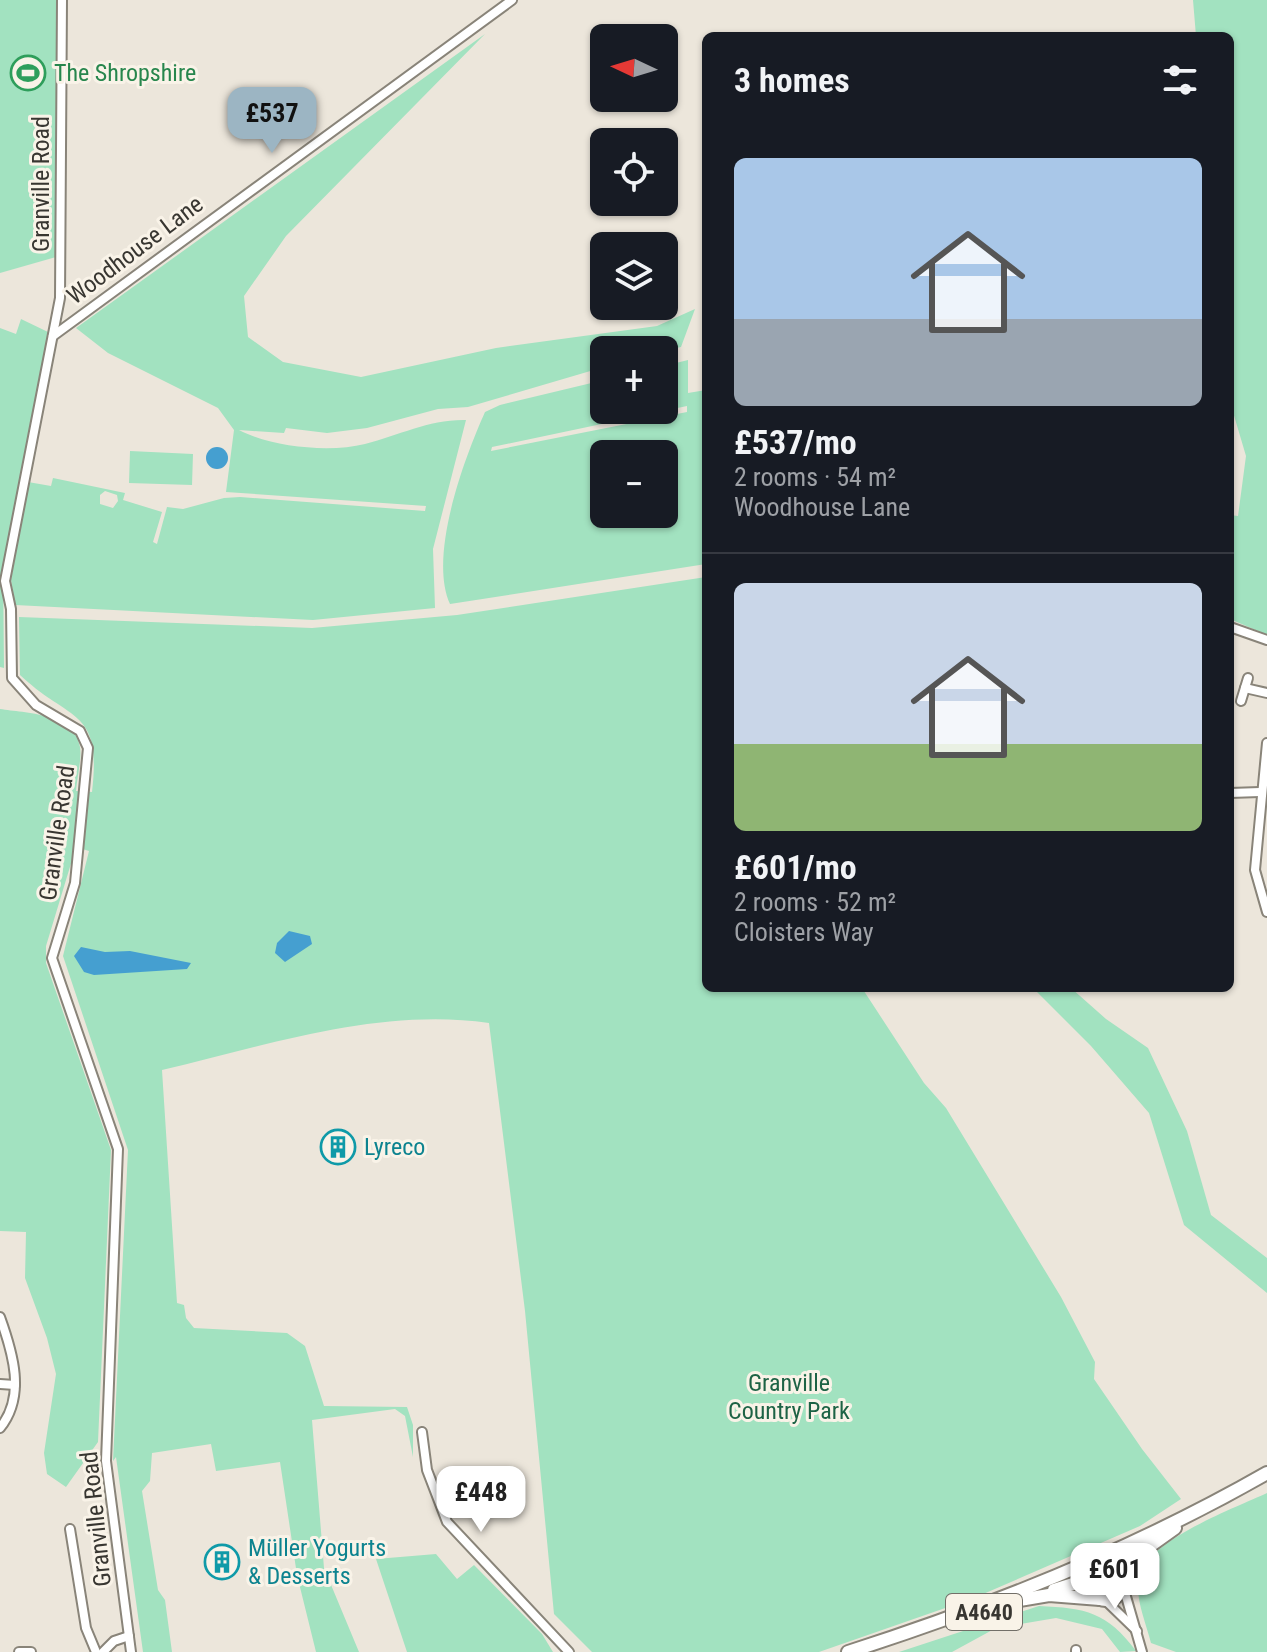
<!DOCTYPE html>
<meta charset="utf-8">
<style>
:root{--surface:#171b24;--page:#20242c;--text:#f1f3f6;--muted:#9ea1a6;--line:#363941;--accent:#9cb5c3}
body{margin:0;font-family:"Roboto Condensed",sans-serif;background:var(--page);color:var(--text);height:100vh;display:flex;flex-direction:column;font-size:30px;white-space:nowrap}
*{box-sizing:border-box;margin:0}
p{font-size:26px;color:var(--muted)}
.icon{flex:none;width:44px;height:44px;fill:none;stroke:currentColor;stroke-width:2;stroke-linecap:round;stroke-linejoin:round}
.map{position:relative;flex:1;overflow:hidden}
.panel{position:absolute;left:702px;top:32px;width:532px;height:960px;display:flex;flex-direction:column;background:var(--surface);border-radius:12px;box-shadow:0 2px 6px #0004}
.panel>*{flex:none}
.needle{width:52px;rotate:274deg}
.tools{position:absolute;left:590px;top:24px;display:grid;gap:16px}
.tools a{display:grid;place-items:center;width:88px;height:88px;border-radius:12px;background:var(--surface);box-shadow:0 2px 6px #0004;font-size:40px}
.price{position:absolute;translate:-50% -68px;padding:0 18px;border-radius:16px;background:#fff;color:#222;font-size:26px;line-height:52px;filter:drop-shadow(0 2px 4px #0008)}
.price::after{content:'';position:absolute;left:50%;top:48px;width:24px;height:18px;margin-left:-12px;background:inherit;clip-path:polygon(0 0,100% 0,50% 100%)}
.price.on{background:var(--accent);color:#111}
ul{padding:0;list-style:none}
li{display:grid;align-content:center;gap:16px;height:424px;padding:0 32px}
li+li{border-top:2px solid var(--line)}
li span{display:grid;place-items:center;height:248px;border-radius:12px;color:#555}
li>.icon{margin-inline-start:auto}
span .icon{width:144px;height:144px;fill:#fffc;stroke-width:1}
li b{font-size:34px}
h2{display:flex;justify-content:space-between;align-items:center;height:96px;padding:0 32px;font-size:34px}
.map>svg:first-child{display:block}
.green{fill:#a2e2c0;fill-rule:evenodd}
.water{fill:#459fd0}
.lines{fill:none;stroke-linecap:round;stroke-linejoin:round}
.street-casing{stroke:#898479;stroke-width:12}
.primary-casing{stroke:#898479;stroke-width:16}
.street{stroke:#fff;stroke-width:8}
.primary{stroke:#fff;stroke-width:12}
.labels{text-anchor:middle;stroke-width:6;stroke-linejoin:round;paint-order:stroke}
.shield{fill:#f9f3e8;stroke:#726f68;stroke-width:2}
.shield-label{font-size:22px;font-weight:bold;fill:#383631}
.leisure-label{font-size:24px;fill:#27864d;stroke:#f9f3e8;text-anchor:start}
.street-label{font-size:24px;fill:#383631;stroke:#f9f3e8}
.culture-label{font-size:24px;fill:#0d838f;stroke:#f9f3e8;text-anchor:start}
.park-label{font-size:24px;fill:#1d6345;stroke:#f9f3e8}
</style>
<div class="map">
<svg width="1267" height="1652" viewBox="0 0 1267 1652">
<rect width="100%" height="100%" fill="#ece6db"/>
<g class="green">
<polygon points="0,0 56,0 56,257 0,273"/>
<polygon points="1193,0 1267,0 1267,635 1230,619 1230,515 1238,516 1246,456 1230,402 1230,36 1196,36"/>
<path d="M485,34L286,236L244,296L248,337L283,362L361,377L496,348L657,326L695,309L681,347L664,351L604,350V367L468,407L438,409L367,428L327,433L286,428L284,433L239,430C271,447 329,453 365,444C400,435 430,419 466,420L433,549L435,608L313,620L15,605L11,580L28,482L51,486L53,478L125,493L123,500L162,512L153,542L157,544L167,507L183,509L224,498L240,497L425,511L426,506L226,492L234,430L218,408L108,353L76,328ZM105,491L117,495L118,501L113,508L100,504V495Z"/>
<polygon points="21,319 48,332 3,565 4,668 0,667 0,328 16,334"/>
<path d="M688,360V393L706,390V564L450,604C428,556 464,459 485,412L500,405L604,380V410H664V366ZM687,406V412L491,451L492,447ZM604,454H664V514H604Z"/>
<polygon points="130,451 193,454 192,485 129,483"/>
<path d="M706,577V988H862L924,1083L946,1108L1061,1297L1095,1362L1094,1379L1142,1449L1181,1499L1140,1526L974,1598L819,1652H592L554,1614L525,1311L489,1023C381,1007 267,1045 162,1070L177,1303L184,1305L186,1318L194,1328L287,1333L305,1346L324,1406L407,1407L413,1425V1457L405,1416L395,1409L312,1420L324,1568L359,1652H316L297,1575L280,1462L216,1471L211,1444L152,1453L150,1481L142,1491L158,1590L165,1600L172,1652H143L116,1457L113,1461L128,1150L63,956L89,851L76,847L46,946V963L111,1150L98,1442L66,1487L47,1474L44,1453L56,1374L47,1338L25,1278L26,1232L0,1231V709C25,713 75,713 80,747C82,759 77,777 76,791L92,792C102,707 71,723 20,675L19,617L312,628L457,615Z"/>
<polygon points="1033,988 1071,988 1106,1019 1148,1048 1187,1131 1211,1215 1267,1258 1267,1293 1184,1225 1149,1113 1091,1046"/>
<path d="M1267,1493V1652H1176L1151,1643C1146,1623 1134,1596 1139,1576C1148,1540 1235,1508 1267,1493Z"/>
<polygon points="436,1554 457,1579 474,1565 542,1634 553,1652 407,1652 376,1559"/>
<path d="M1039,1606C1086,1608 1107,1612 1136,1651L1120,1652L1102,1629L1056,1618L996,1628L952,1652H899Z"/>
</g>
<g class="water">
<circle cx="217" cy="458" r="11"/>
<polygon points="289,931 310,936 312,944 285,962 275,953 277,943"/>
<polygon points="81,947 105,952 130,951 191,963 187,969 94,975 84,972 74,956"/>
</g>
<g class="lines">
<g class="street-casing">
<g id="street">
<polyline points="62,0 60,298 5,581 11,609 12,678 36,705 80,731 88,748 75,883 52,958 118,1149 106,1461 131,1652"/>
<polyline points="53,336 512,0"/>
<polyline points="1230,627 1267,640"/>
<polyline points="1245,688 1267,693"/>
<polyline points="1241,701 1248,678"/>
<polyline points="1267,743 1255,870 1267,912"/>
<polyline points="1230,793 1260,792"/>
<path d="M0,1317C13,1353 26,1396 0,1428"/>
<polyline points="0,1384 15,1385"/>
<polyline points="422,1432 427,1470 447,1522 569,1652"/>
<polyline points="70,1529 86,1628 96,1652"/>
<polyline points="1123,1586 1142,1652"/>
<polyline points="1105,1600 1137,1631"/>
<polyline points="19,1652 31,1652"/>
<polyline points="103,1652 114,1641 129,1636"/>
<polyline points="1076,1652 1076,1650"/>
</g>
</g>
<g class="primary-casing">
<g id="primary">
<circle cx="1106" cy="1583" r="17"/>
<polyline points="1124,1581 1140,1553 1175,1528"/>
<polyline points="1054,1590 1089,1579"/>
<polyline points="1008,1602 1049,1595 1100,1599"/>
<path d="M848,1652C992,1606 1136,1548 1267,1473"/>
</g>
</g>
<use href="#street" class="street"/>
<use href="#primary" class="primary"/>
</g>
<defs>
<g id="stadium-ring" transform="scale(1.8)"><circle r="9.5" fill="#f9f3e8" stroke="#2e9e5b" stroke-width="1.5"/><path d="M0-5a6.5 5 0 1 0 0 10a6.5 5 0 1 0 0-10ZM-3.5-1.8h7v3.6h-7Z" fill="#2e9e5b"/></g>
<g id="building-ring" transform="scale(1.8)"><circle r="9.5" fill="#f9f3e8" stroke="#0f9aa8" stroke-width="1.5"/><path d="M-4-6H4V6H1V3H-1V6H-4ZM-2.5-4.3h1.7v1.8h-1.7ZM.8-4.3h1.7v1.8H.8ZM-2.5-1h1.7V.8h-1.7ZM.8-1h1.7V.8H.8Z" fill="#0f9aa8"/></g>
</defs>
<g fill-rule="evenodd">
<use href="#stadium-ring" x="28" y="73"/>
<use href="#building-ring" x="338" y="1147"/>
<use href="#building-ring" x="222" y="1562"/>
</g>
<g class="labels">
<rect class="shield" x="946" y="1594" width="76" height="36" rx="6"/>
<g class="shield-label">
<text x="984" y="1620">A4640</text>
</g>
<g class="leisure-label">
<text x="54" y="81">The Shropshire</text>
</g>
<g class="street-label">
<text transform="translate(41 184) rotate(-90)" y="8">Granville Road</text>
<text transform="translate(135 250) rotate(-37)" y="8">Woodhouse Lane</text>
<text transform="translate(57 833) rotate(-82)" y="8">Granville Road</text>
<text transform="translate(96 1519) rotate(-96)" y="8">Granville Road</text>
</g>
<g class="culture-label">
<text x="364" y="1155">Lyreco</text>
<text x="248" y="1556">Müller Yogurts<tspan x="248" dy="28">&amp; Desserts</tspan></text>
</g>
<g class="park-label">
<text x="789" y="1391">Granville<tspan x="789" dy="28">Country Park</tspan></text>
</g>
</g>
</svg>
<div class="tools">
<a><svg class="needle" viewBox="-14 -14 28 28"><path d="M0-13l5 13h-10z" fill="#e53935"/><path d="M0 13l5-13h-10z" fill="#9ea1a6"/></svg></a>
<a><svg class="icon" aria-label="locate" viewBox="0 0 24 24"><circle cx="12" cy="12" r="6"/><path d="M12 2v4M12 18v4M2 12h4M18 12h4"/></svg></a>
<a><svg class="icon" aria-label="layers" viewBox="0 0 24 24"><path d="M12 4l9 5-9 5-9-5zM3 14l9 5 9-5"/></svg></a>
<a>+</a>
<a>−</a>
</div>
<b class="price on" style="left:272px;top:155px">£537</b>
<b class="price" style="left:481px;top:1534px">£448</b>
<b class="price" style="left:1115px;top:1611px">£601</b>
<section class="panel">
<h2>3 homes<svg class="icon" aria-label="filters" viewBox="0 0 24 24"><path d="M4 7h16M4 17h16"/><circle cx="9" cy="7" r="2"/><circle cx="15" cy="17" r="2"/></svg></h2>
<ul>
<li><span style="background:linear-gradient(#a9c7e8 65%,#9aa5b1 0)"><svg class="icon" aria-label="home" viewBox="0 0 24 24"><path d="M3 11l9-7 9 7M6 9v11h12V9"/></svg></span><div><b>£537/mo</b><p>2 rooms · 54 m²</p><p>Woodhouse Lane</p></div></li>
<li><span style="background:linear-gradient(#c9d6e8 65%,#8fb573 0)"><svg class="icon" aria-label="home" viewBox="0 0 24 24"><path d="M3 11l9-7 9 7M6 9v11h12V9"/></svg></span><div><b>£601/mo</b><p>2 rooms · 52 m²</p><p>Cloisters Way</p></div></li>
</ul>
</section>
</div>
